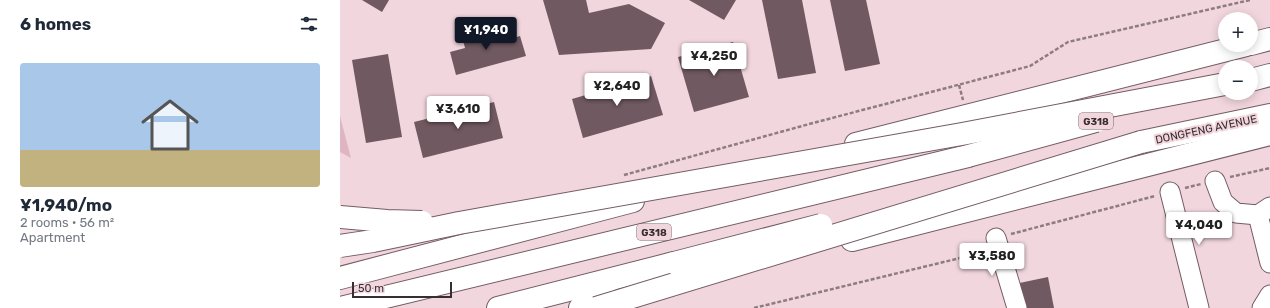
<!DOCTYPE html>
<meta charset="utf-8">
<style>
:root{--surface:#fff;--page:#f6f6f7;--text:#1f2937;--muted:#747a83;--line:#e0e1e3;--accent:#111827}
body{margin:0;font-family:Rubik,sans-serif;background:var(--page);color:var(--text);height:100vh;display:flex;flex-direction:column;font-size:15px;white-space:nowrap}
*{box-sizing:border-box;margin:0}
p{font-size:13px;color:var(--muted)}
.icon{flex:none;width:22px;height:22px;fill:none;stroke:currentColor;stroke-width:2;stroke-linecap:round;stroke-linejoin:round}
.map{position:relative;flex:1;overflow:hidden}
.side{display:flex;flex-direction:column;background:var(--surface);width:340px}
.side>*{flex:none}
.fabs{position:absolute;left:878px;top:12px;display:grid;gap:8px}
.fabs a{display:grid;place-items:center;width:40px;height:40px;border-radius:50%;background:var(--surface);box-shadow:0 2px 10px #0003;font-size:20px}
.scale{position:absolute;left:12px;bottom:10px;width:100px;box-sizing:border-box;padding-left:4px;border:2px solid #382d30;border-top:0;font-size:11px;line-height:14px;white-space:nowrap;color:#382d30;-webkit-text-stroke:3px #f2d6de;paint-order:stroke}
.price{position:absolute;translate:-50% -34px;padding:0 9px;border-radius:4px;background:#fff;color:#222;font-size:13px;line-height:26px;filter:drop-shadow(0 1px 2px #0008)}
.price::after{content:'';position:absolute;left:50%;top:24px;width:12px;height:9px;margin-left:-6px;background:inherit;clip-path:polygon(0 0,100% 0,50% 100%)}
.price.current{background:var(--accent);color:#fff}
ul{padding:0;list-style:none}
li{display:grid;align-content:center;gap:8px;height:212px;padding:0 20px}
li+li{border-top:1px solid var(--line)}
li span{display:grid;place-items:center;height:124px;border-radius:4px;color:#555}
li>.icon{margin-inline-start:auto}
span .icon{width:72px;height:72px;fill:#fffc;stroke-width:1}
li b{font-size:17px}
h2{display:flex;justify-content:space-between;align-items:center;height:48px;padding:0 20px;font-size:17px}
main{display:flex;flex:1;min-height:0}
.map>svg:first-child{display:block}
.green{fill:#dfb5c2}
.building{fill:#705961}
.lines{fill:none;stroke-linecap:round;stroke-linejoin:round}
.minor-casing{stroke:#745c64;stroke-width:21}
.major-casing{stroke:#745c64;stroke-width:24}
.highway-casing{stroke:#745c64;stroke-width:24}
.path{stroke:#8f7c82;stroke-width:2.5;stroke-dasharray:4 2;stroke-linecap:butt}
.minor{stroke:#fff;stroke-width:19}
.major{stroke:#fff;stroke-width:22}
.highway{stroke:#fff;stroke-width:22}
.highway-bridge-casing{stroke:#745c64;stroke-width:24;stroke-linecap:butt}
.highway-bridge{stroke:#fff;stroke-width:22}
.labels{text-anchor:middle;stroke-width:4;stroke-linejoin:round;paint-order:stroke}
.shield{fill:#f2d6de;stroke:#706064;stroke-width:1}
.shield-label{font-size:10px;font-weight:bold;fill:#382d30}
.street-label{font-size:11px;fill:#382d30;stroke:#f2d6de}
</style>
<main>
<section class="side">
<h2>6 homes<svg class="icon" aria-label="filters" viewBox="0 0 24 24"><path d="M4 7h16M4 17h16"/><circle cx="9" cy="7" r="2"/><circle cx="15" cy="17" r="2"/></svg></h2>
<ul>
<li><span style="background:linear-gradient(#a9c7e8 70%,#c2b280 0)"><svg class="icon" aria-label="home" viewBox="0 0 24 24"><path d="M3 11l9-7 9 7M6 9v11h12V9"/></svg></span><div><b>¥1,940/mo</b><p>2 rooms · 56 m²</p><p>Apartment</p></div></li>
</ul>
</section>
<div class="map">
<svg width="930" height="308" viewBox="0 0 930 308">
<rect width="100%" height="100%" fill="#f2d6de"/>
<polygon class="green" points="0,116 11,158 0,152"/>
<g class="building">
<polygon points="22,0 49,0 42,12"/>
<polygon points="203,0 246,0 249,13 289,4 325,23 311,49 219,55"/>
<polygon points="349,0 396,0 384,20"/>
<polygon points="422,0 462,0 476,73 438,79"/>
<polygon points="490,0 526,0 540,64 505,71"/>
<polygon points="159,26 163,41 180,36 186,56 116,75 110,52 125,48 122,36"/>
<polygon points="393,42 409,97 354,112 338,57"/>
<polygon points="48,54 62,137 26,143 12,60"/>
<polygon points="311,76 323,115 243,138 232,99"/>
<polygon points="154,102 163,138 83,158 74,122"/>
<polygon points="708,277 714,308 682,308 675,284"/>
</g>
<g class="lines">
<g class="minor-casing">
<g id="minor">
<polyline points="875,181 883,202 896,213 918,215 930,207"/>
<polyline points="830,192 859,308"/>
<polyline points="918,215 930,263"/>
<polyline points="656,238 677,308"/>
<polyline points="922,308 930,295"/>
</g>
</g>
<g class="major-casing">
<g id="major">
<polyline points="911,44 930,39"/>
<polyline points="516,144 906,45"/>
<polyline points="512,240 930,134"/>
<polyline points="0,278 293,201"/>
<polyline points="240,308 273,300"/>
</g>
</g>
<g class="highway-casing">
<g id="highway">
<polyline points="911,80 930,75"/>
<polyline points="801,142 930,115"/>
<polyline points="0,308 628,156"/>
<polyline points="158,308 334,263"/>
</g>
</g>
<g class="path">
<polyline points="619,85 623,100"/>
<polyline points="284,175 473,123 690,66 728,42 910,0"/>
<polyline points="890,177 930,168"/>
<polyline points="845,188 861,184"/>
<polyline points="671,234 815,196"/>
<polyline points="414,308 645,252"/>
</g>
<use href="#minor" class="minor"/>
<use href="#major" class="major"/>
<use href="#highway" class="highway"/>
<g class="highway-bridge-casing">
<g id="highway-bridge">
<polyline points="628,156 756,121"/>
<polyline points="0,217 47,221 82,222"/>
<polyline points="0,246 33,241 119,223 622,134 885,84"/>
<polyline points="334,263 481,225"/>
<polyline points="256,308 801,142"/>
</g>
</g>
<use href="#highway-bridge" class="highway-bridge"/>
</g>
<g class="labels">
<g class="shield">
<rect x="739" y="113" width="34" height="16" rx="3"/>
<rect x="297" y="224" width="34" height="16" rx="3"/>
</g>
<g class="shield-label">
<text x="756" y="125">G318</text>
<text x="314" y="236">G318</text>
</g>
<g class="street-label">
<text transform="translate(866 129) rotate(-12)" y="4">DONGFENG AVENUE</text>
</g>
</g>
</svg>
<div class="fabs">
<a>+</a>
<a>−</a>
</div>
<div class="scale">50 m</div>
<b class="price current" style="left:146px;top:51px">¥1,940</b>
<b class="price" style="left:374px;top:77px">¥4,250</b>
<b class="price" style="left:277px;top:107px">¥2,640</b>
<b class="price" style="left:118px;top:130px">¥3,610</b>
<b class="price" style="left:859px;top:246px">¥4,040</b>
<b class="price" style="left:652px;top:277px">¥3,580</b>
</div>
</main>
